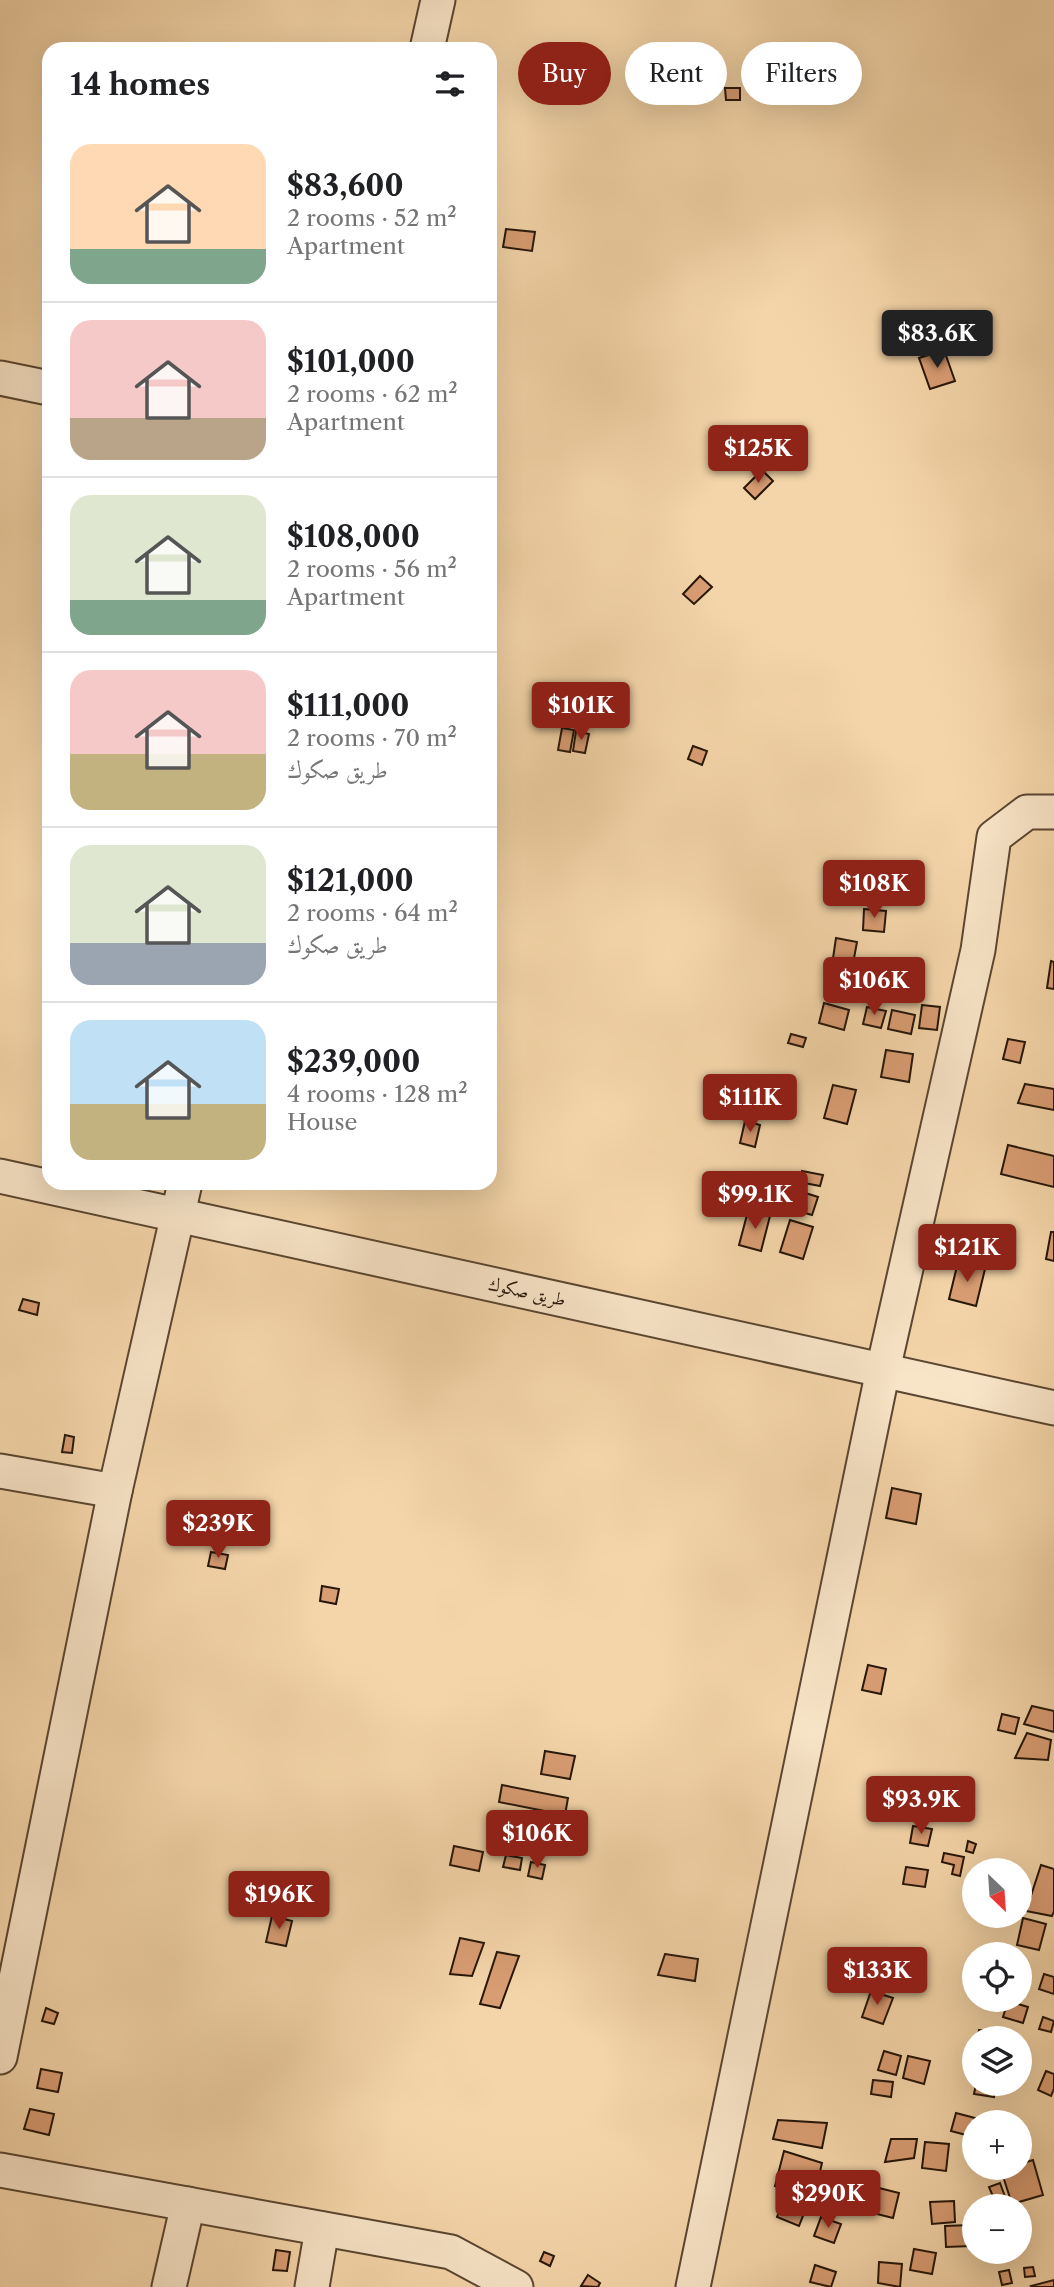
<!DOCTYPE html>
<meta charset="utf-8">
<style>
:root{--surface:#fff;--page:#f2f2f2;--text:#202124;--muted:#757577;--line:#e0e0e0;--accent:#8f2418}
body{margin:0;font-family:"Libre Caslon Text",Amiri,serif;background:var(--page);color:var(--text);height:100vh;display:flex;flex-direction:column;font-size:26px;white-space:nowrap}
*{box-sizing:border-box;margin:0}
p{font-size:23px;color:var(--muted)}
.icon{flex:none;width:38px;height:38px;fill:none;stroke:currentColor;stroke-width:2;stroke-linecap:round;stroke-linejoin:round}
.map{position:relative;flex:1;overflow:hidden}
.drawer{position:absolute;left:42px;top:42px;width:455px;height:1148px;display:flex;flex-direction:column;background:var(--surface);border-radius:21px;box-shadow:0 7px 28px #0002}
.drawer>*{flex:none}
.hud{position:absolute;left:518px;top:42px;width:430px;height:63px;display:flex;gap:14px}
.needle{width:46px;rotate:155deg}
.fabs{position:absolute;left:962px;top:1858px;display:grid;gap:14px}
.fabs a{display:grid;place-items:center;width:70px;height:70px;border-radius:50%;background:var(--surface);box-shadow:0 7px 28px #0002;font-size:35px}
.price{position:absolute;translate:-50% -60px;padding:0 16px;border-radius:7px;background:var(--accent);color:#fff;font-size:23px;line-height:46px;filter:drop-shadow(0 2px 4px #0008)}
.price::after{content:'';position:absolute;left:50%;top:42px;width:21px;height:16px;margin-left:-10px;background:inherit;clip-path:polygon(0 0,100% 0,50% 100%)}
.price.selected{background:#222;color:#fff}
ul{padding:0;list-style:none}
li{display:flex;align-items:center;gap:21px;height:175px;padding:0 28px}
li+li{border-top:2px solid var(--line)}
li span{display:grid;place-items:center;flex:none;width:196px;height:140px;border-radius:21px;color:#555}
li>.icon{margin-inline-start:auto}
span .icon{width:84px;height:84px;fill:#fffc;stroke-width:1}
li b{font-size:30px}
h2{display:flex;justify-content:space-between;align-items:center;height:84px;padding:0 28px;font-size:30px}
.chip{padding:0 24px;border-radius:32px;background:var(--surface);box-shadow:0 7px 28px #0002;font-size:24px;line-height:63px}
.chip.selected{background:var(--accent);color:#fff}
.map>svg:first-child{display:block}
.building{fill:#d99d73;stroke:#261609;stroke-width:2}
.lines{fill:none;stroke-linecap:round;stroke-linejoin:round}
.street-casing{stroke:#5a4631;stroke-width:37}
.street{stroke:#f8e4c7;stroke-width:33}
.labels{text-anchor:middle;stroke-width:5;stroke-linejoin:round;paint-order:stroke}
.street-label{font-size:18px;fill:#261609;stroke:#f8e4c7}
</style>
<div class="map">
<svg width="1054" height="2287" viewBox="0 0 1054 2287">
<rect width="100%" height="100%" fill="#f4d5a9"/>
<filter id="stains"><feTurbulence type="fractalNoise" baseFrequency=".00286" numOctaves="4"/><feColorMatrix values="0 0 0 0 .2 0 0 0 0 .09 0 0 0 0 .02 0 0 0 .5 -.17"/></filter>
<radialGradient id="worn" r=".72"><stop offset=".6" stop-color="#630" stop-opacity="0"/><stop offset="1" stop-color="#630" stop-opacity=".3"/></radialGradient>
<g class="building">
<polygon points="725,88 740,88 740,100 726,100"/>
<polygon points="506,229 535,232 532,251 503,247"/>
<polygon points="944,350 955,381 930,389 919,358"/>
<polygon points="762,470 773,481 755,499 744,488"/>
<polygon points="700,576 712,587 694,604 683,594"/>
<polygon points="575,697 596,699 594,715 572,712"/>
<polygon points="562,728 574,730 570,752 558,750"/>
<polygon points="576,731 589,734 585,753 573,751"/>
<polygon points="693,746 707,751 702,765 688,759"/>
<polygon points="873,877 894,880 890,903 869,900"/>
<polygon points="864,909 886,911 884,932 863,930"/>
<polygon points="836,938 857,942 852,969 832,965"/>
<polygon points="1051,961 1054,962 1054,989 1047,988"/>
<polygon points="824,1003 849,1010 844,1030 819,1023"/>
<polygon points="922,1005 940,1007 937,1030 919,1028"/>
<polygon points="867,1007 886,1011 881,1028 863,1024"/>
<polygon points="892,1010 915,1015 911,1034 888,1029"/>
<polygon points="791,1034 806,1038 803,1047 788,1043"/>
<polygon points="1008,1039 1025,1042 1020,1063 1003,1059"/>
<polygon points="886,1050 913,1054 909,1082 881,1077"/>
<polygon points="1025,1084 1054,1089 1054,1110 1018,1103"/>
<polygon points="833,1085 856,1090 847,1124 824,1118"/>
<polygon points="745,1121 760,1125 755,1147 740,1143"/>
<polygon points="1008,1145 1054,1156 1054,1187 1001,1174"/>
<polygon points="802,1171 823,1175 820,1186 799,1182"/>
<polygon points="759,1186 775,1190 771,1204 755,1200"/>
<polygon points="796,1190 818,1197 812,1215 791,1209"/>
<polygon points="748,1211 770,1216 761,1251 739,1245"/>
<polygon points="790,1220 813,1227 803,1259 780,1252"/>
<polygon points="1051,1232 1054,1232 1054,1261 1046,1259"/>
<polygon points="958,1262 985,1269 976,1306 949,1299"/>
<polygon points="23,1299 39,1303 37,1315 19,1310"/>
<polygon points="65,1435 74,1437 72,1453 62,1452"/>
<polygon points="892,1488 921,1494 916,1524 886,1518"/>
<polygon points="211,1552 228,1555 225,1569 208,1566"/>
<polygon points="322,1586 339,1589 336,1604 320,1601"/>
<polygon points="868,1665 886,1669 881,1694 862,1690"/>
<polygon points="1032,1706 1054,1711 1054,1732 1024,1724"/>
<polygon points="1002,1714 1019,1718 1015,1734 998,1730"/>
<polygon points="1027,1733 1051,1740 1048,1760 1015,1758"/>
<polygon points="545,1751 575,1756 570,1779 541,1774"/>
<polygon points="502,1785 568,1798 565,1815 499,1802"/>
<polygon points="913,1826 932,1829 928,1846 910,1843"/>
<polygon points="968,1841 976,1844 973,1853 966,1851"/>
<polygon points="454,1846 483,1852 479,1871 450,1865"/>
<polygon points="944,1853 964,1857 960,1876 952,1874 954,1865 942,1862"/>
<polygon points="506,1855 522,1858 520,1870 503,1867"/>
<polygon points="531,1862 545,1865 542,1879 528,1876"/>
<polygon points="1041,1865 1054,1869 1054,1911 1052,1916 1026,1911"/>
<polygon points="906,1867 928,1870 925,1887 903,1884"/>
<polygon points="272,1916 292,1921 286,1946 266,1942"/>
<polygon points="1023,1918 1046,1924 1039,1950 1017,1945"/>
<polygon points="460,1938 484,1943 472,1976 450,1974"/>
<polygon points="497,1952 519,1956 500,2008 480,2004"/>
<polygon points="665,1954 698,1959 695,1981 658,1975"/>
<polygon points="1044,1974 1054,1977 1054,1994 1039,1989"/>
<polygon points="871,1991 893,1998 883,2024 862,2017"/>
<polygon points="1008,2001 1028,2007 1023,2023 1003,2017"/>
<polygon points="46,2008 58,2013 54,2024 42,2021"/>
<polygon points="1043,2017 1054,2021 1051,2032 1039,2029"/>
<polygon points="979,2030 1000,2032 999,2039 978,2039"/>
<polygon points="884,2051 901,2056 896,2075 878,2070"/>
<polygon points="908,2056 930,2061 924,2084 903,2078"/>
<polygon points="41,2069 62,2073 58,2092 37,2088"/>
<polygon points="1046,2071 1054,2074 1054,2089 1051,2096 1038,2090"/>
<polygon points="873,2080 893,2082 891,2097 871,2094"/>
<polygon points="976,2084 996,2084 994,2097 974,2094"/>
<polygon points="30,2109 54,2114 49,2135 24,2129"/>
<polygon points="956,2113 975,2118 970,2136 951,2131"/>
<polygon points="778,2120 827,2123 822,2148 773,2139"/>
<polygon points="891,2139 917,2139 914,2158 885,2162"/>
<polygon points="925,2142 949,2144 946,2171 922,2168"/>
<polygon points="784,2151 822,2163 814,2198 775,2186"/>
<polygon points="1033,2160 1043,2195 1012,2204 1001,2170 1020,2168 1020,2164"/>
<polygon points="842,2172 863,2173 863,2192 845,2196"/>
<polygon points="1000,2183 1007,2202 997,2206 989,2187"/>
<polygon points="879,2188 899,2193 893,2218 873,2213"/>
<polygon points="784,2199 806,2208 799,2226 777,2217"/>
<polygon points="954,2201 955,2222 932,2224 930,2202"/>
<polygon points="821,2217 841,2224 834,2243 814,2236"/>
<polygon points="970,2225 971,2246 946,2247 945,2226"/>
<polygon points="914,2249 936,2253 932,2274 910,2270"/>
<polygon points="276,2250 290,2252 287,2271 273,2270"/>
<polygon points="544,2252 554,2256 550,2266 540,2261"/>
<polygon points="879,2262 902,2264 900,2287 878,2283"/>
<polygon points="815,2265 836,2272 831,2287 810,2282"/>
<polygon points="1033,2267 1035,2276 1025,2277 1024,2268"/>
<polygon points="1009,2270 1012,2283 1002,2285 999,2272"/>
<polygon points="588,2275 600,2283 598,2287 581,2286"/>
<polygon points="1054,2280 1054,2287 1032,2287 1031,2286"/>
</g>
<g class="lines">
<g class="street-casing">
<g id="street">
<polyline points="427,49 438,0"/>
<polyline points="0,378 49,388"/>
<polyline points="0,1176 1054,1408"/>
<polyline points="0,1471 115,1491"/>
<polyline points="0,2057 115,1491 185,1183"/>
<polyline points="0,2170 451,2252 516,2287"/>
<polyline points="169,2287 188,2204"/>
<polyline points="312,2287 322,2229"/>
<polyline points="693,2287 883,1370 978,950 994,837 1027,812 1054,812"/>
</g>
</g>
<use href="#street" class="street"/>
</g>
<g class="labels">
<g class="street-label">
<text transform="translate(527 1292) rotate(12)" y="6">طريق صكوك</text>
</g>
</g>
<rect width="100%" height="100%" filter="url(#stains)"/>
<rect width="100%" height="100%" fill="url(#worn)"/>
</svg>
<div class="fabs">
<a><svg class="needle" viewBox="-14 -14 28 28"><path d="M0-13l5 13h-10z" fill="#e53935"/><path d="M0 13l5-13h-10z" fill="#757577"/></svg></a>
<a><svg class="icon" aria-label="locate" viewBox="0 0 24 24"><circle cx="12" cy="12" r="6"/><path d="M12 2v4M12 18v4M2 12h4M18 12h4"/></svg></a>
<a><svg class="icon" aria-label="layers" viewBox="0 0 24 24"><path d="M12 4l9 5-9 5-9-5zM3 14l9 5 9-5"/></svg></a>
<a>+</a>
<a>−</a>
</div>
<b class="price selected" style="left:937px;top:370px">$83.6K</b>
<b class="price" style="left:758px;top:485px">$125K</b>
<b class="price" style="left:581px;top:742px">$101K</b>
<b class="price" style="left:874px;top:920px">$108K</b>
<b class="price" style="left:874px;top:1017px">$106K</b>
<b class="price" style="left:750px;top:1134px">$111K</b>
<b class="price" style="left:755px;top:1231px">$99.1K</b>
<b class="price" style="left:967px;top:1284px">$121K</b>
<b class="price" style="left:218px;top:1560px">$239K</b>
<b class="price" style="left:921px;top:1836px">$93.9K</b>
<b class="price" style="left:537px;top:1870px">$106K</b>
<b class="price" style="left:279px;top:1931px">$196K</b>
<b class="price" style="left:877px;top:2007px">$133K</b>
<b class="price" style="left:828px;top:2230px">$290K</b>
<div class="hud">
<a class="chip selected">Buy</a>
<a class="chip">Rent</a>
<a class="chip">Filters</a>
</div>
<section class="drawer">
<h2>14 homes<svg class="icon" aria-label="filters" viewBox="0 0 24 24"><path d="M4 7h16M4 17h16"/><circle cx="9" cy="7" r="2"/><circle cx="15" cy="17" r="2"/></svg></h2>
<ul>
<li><span style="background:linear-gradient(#ffd9b3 75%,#7fa58c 0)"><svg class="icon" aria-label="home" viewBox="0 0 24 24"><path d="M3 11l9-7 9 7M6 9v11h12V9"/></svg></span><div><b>$83,600</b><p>2 rooms · 52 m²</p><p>Apartment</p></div></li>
<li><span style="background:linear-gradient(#f6c9c9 70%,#b9a48a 0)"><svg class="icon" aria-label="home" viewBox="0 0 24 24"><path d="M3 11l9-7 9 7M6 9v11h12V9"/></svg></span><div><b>$101,000</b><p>2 rooms · 62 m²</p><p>Apartment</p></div></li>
<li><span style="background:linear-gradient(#dfe7d0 75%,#7fa58c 0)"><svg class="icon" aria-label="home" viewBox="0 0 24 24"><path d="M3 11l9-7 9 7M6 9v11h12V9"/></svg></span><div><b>$108,000</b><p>2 rooms · 56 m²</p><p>Apartment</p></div></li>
<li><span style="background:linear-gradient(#f6c9c9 60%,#c2b280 0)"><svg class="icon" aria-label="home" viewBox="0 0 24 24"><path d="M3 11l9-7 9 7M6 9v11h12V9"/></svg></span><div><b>$111,000</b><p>2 rooms · 70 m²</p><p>طريق صكوك</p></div></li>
<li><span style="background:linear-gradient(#dfe7d0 70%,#9aa5b1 0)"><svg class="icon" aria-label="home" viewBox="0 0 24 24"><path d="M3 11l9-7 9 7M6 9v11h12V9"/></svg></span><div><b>$121,000</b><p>2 rooms · 64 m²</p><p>طريق صكوك</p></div></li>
<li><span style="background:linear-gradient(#bfe0f5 60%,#c2b280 0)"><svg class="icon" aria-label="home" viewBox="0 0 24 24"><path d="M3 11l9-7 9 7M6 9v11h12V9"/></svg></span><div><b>$239,000</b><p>4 rooms · 128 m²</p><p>House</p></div></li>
</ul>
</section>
</div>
